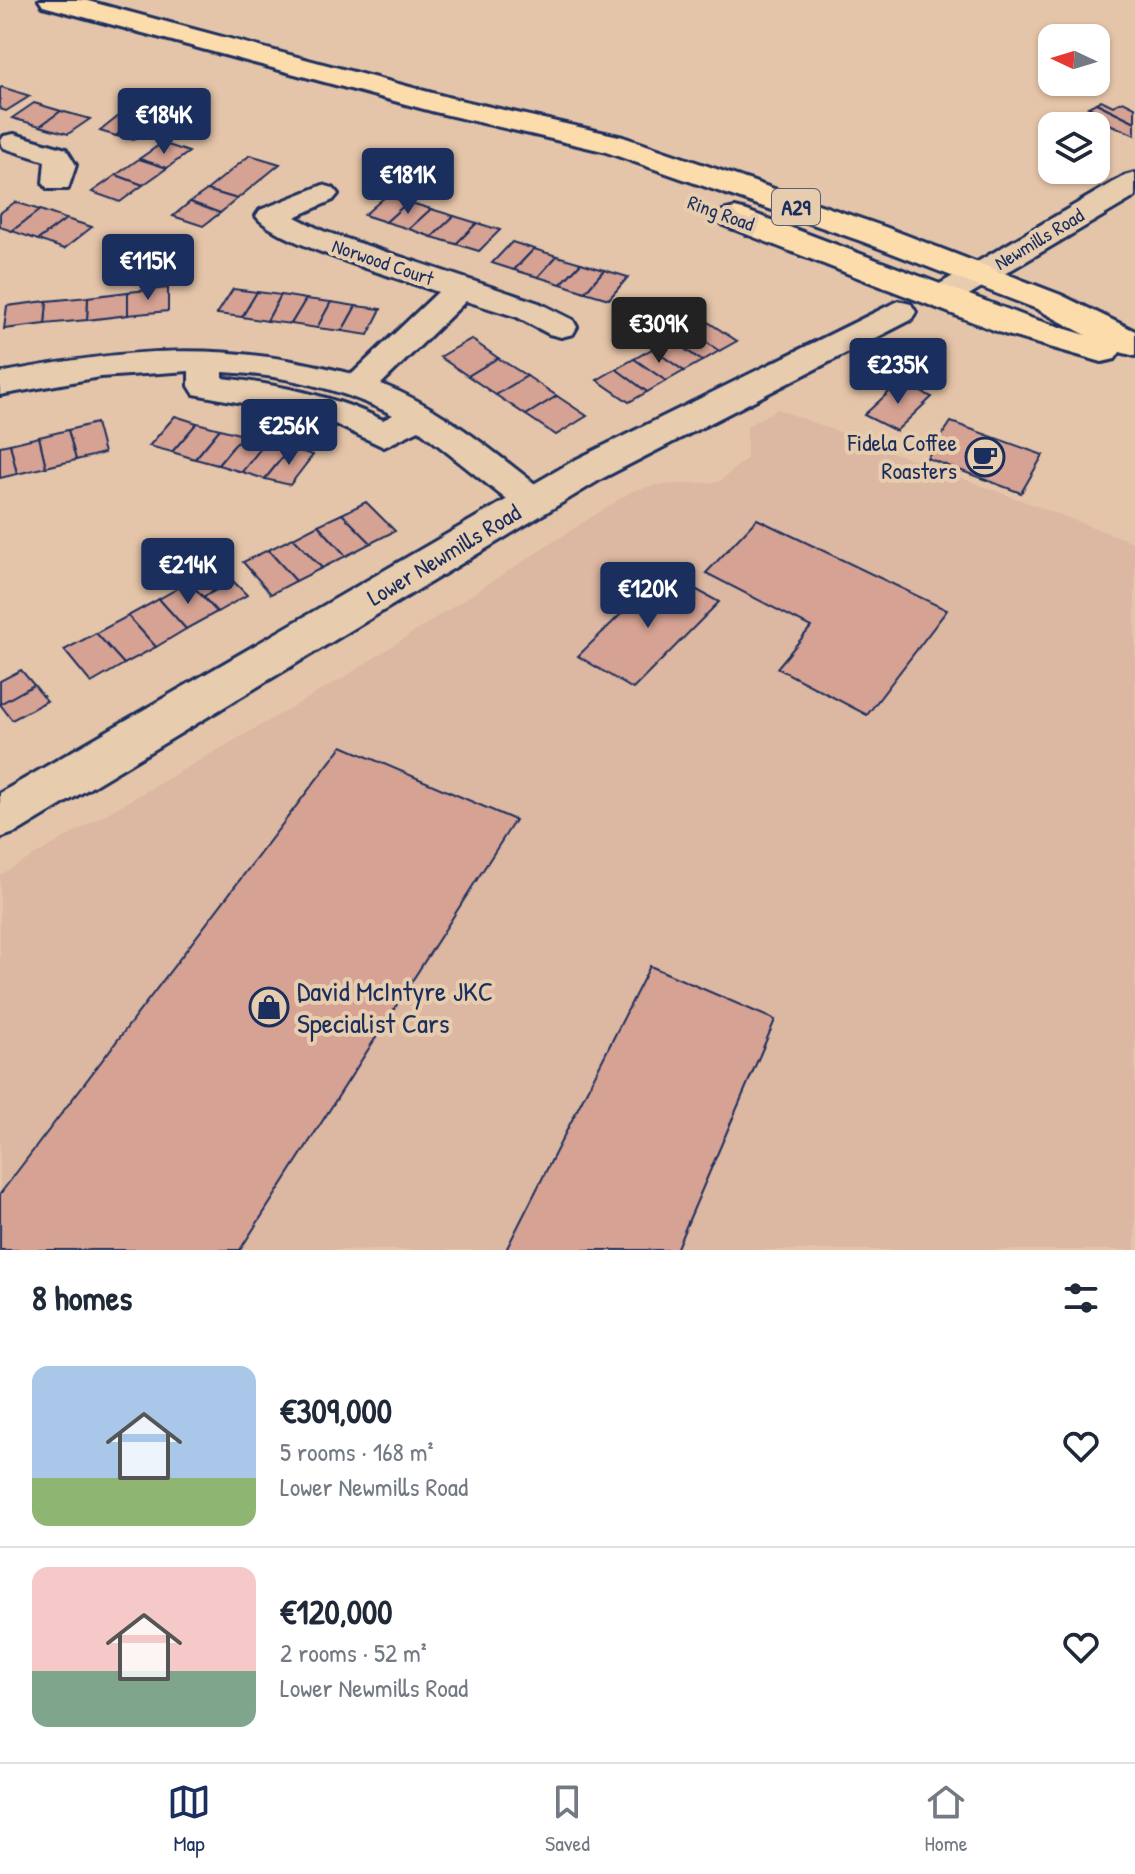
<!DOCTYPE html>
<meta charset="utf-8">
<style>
:root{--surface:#fff;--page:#f6f6f7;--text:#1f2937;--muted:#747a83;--line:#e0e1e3;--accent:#1b2f5e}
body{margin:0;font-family:"Patrick Hand",sans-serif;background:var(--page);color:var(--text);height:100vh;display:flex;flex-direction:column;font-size:30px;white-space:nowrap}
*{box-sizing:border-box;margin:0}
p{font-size:26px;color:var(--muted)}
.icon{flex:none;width:44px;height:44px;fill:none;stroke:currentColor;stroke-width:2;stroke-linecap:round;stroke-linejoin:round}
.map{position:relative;height:1250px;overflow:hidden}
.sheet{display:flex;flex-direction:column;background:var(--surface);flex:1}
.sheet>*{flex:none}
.needle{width:52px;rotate:274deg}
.buttons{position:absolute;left:1038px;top:24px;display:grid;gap:16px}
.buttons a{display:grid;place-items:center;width:72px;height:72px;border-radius:16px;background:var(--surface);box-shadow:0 2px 6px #0004;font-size:40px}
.price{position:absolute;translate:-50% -68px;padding:0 18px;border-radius:8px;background:var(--accent);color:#fff;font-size:26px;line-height:52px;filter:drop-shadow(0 2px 4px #0008)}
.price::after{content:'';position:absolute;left:50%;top:48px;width:24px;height:18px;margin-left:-12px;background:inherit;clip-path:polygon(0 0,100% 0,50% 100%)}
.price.active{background:#222;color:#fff}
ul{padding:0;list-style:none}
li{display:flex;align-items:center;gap:24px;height:200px;padding:0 32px}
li+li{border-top:2px solid var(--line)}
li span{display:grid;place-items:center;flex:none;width:224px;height:160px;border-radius:16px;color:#555}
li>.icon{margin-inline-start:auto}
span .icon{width:96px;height:96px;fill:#fffc;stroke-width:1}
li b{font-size:34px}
h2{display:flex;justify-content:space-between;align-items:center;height:96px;padding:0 32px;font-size:34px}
.tabs{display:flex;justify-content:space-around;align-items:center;height:112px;border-top:2px solid var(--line);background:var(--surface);font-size:22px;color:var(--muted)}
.tabs a{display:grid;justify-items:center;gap:4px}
.tabs .active{color:var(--accent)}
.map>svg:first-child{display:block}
.built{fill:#dcb7a1}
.building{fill:#d6a293;stroke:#1b2f5e;stroke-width:2}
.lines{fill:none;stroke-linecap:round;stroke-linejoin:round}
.lane-casing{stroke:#1b2f5e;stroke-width:6}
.street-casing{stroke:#1b2f5e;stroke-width:6}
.secondary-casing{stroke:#1b2f5e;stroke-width:6}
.primary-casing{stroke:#1b2f5e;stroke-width:6}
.lane{fill:#e7ccae;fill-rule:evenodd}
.street{fill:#e7ccae;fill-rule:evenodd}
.secondary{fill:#e7ccae;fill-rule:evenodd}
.primary{fill:#fddcac;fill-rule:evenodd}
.labels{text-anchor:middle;stroke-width:8;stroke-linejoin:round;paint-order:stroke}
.far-street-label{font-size:20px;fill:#1b2f5e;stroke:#e7ccae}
.shield{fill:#e7ccae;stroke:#585e76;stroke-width:2}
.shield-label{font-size:22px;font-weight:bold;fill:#1b2f5e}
.poi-label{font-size:24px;fill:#1b2f5e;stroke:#e7ccae;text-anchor:end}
.street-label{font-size:24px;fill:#1b2f5e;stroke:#e7ccae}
.near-poi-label{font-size:28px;fill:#1b2f5e;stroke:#e7ccae;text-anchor:start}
</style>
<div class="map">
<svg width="1135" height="1250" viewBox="0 0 1135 1250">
<rect width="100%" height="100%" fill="#e5c5a9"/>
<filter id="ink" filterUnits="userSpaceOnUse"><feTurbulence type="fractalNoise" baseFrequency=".0125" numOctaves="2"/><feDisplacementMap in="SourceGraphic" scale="16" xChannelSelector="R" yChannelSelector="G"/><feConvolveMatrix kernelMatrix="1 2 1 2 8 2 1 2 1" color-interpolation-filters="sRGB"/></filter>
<g filter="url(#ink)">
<polygon class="built" points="777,409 1135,543 1135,1250 0,1250 0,875 343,678 632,491 658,485 719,482 747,458 747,426"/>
<g class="building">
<polygon points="0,88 2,87 30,96 6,111 0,109"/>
<polygon points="1101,100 1113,106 1123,101 1135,107 1135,122 1096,103"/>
<polygon points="34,103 61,111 40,126 12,118"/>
<polygon points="1096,103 1135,122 1135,135 1095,118 1103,114 1088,107"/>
<polygon points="61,111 90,119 68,134 40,126"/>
<polygon points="120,115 137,119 116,136 100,131"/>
<polygon points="137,119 154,124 134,140 116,136"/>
<polygon points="162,143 189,152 167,168 139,159"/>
<polygon points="250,155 280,164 237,199 207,190"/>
<polygon points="139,159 167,168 143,185 116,175"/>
<polygon points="116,175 143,185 120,202 92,192"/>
<polygon points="207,190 237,199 220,213 190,202"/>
<polygon points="386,196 408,202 386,222 364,215"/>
<polygon points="15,202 40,210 12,231 0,227 0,213"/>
<polygon points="190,202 220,213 203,226 173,216"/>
<polygon points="408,202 431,209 409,229 386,222"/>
<polygon points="431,209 454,216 432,237 409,229"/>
<polygon points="40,210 66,219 38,240 12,231"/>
<polygon points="454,216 477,223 456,244 432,237"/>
<polygon points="66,219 92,227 64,249 38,240"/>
<polygon points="477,223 500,230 479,251 456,244"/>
<polygon points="512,242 534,249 514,270 492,263"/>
<polygon points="534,249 557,256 538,277 514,270"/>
<polygon points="557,256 581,263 561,284 538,277"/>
<polygon points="581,263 604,270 585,292 561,284"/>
<polygon points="604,270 628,277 609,299 585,292"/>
<polygon points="168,288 168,311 128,315 128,292"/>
<polygon points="233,289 257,292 242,317 217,314"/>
<polygon points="128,292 128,315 87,320 88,297"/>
<polygon points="257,292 281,295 267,321 242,317"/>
<polygon points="281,295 306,299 291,324 267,321"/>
<polygon points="88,297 87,320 45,324 47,301"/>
<polygon points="306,299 331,302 317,328 291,324"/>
<polygon points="47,301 45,324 4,329 7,306"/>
<polygon points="331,302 356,306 342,331 317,328"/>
<polygon points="356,306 381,309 368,335 342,331"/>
<polygon points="705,320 737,341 719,351 688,330"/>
<polygon points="688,330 719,351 702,361 670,339"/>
<polygon points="471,339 498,358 468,376 440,357"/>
<polygon points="670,339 702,361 684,371 652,349"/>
<polygon points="652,349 684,371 666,381 634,359"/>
<polygon points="498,358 527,376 496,395 468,376"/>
<polygon points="634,359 666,381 647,392 616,369"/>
<polygon points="616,369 647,392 629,402 597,380"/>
<polygon points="527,376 557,396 526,415 496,395"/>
<polygon points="900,382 932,397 896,431 864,415"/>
<polygon points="557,396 587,416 556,435 526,415"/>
<polygon points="175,416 197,423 172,452 149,446"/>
<polygon points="951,422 1043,455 1021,493 927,458"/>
<polygon points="96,423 104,453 76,460 68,430"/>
<polygon points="197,423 220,429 195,459 172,452"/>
<polygon points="220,429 243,435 218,465 195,459"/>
<polygon points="68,430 76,460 46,467 39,437"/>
<polygon points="243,435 266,442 242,472 218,465"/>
<polygon points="39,437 46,467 17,474 10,444"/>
<polygon points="266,442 290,448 265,479 242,472"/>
<polygon points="10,444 17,474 0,478 0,446"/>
<polygon points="290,448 313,455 290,485 265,479"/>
<polygon points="366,502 395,531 371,543 342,514"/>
<polygon points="342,514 371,543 346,556 318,525"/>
<polygon points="757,519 947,610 867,715 777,668 811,627 706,573"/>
<polygon points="318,525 346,556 322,568 293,538"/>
<polygon points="293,538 322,568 296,581 268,550"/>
<polygon points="268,550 296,581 271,594 243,562"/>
<polygon points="219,566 233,581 203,597 189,582"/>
<polygon points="664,572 719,602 633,689 578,656"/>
<polygon points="233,581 247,595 217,612 203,597"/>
<polygon points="189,582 217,612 186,629 159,599"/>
<polygon points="159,599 186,629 156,647 128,616"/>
<polygon points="128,616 156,647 124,664 96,633"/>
<polygon points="96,633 124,664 91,683 64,650"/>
<polygon points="21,670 34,685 0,704 0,681"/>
<polygon points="34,685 47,701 12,720 0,704"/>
<polygon points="342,746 515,820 240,1250 0,1250 0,1194"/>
<polygon points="650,966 775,1020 676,1250 506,1250"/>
</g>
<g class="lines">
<g class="lane-casing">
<path id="lane" d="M844,336L868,347L884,344L892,349C876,363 850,355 836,341Z"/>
</g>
<g class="street-casing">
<g id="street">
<polygon points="14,134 66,149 76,165 68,189 48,189 43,183 45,161 4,148 0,142 4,136"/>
<path d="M323,185L333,188L338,194L333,200L295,217L323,231L539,303L573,320L577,327L573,334L561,337L549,334L517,317L466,301L381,384C445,409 493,452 547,493L552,502L547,511L534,515L521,511L419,430L384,447L322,418L194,394L189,386V371L100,377L0,395V373C130,348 223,340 352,374L438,292C402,279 275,243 256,216L260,210ZM223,372C282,375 340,388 393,415L383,420C332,395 279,385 223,378Z"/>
</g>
</g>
<g class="secondary-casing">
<g id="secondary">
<polygon points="1135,173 1135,197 955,303 943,307 931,303 925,296 931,289 1124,176"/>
<polygon points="898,301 911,304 916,312 911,320 603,478 17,832 0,838 0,793 575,460"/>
</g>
</g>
<g class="primary-casing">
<polygon id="primary" points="39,0 84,0 451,98 623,137 885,227 1061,295 1135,331 1135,356 1120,352 1115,359 1102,362 1004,334 723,225 719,218 723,211 735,208 747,211 1030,318 1086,335 1037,309 861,241 603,151 435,112 43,6"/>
</g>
<use href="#lane" class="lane"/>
<use href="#street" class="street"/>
<use href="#secondary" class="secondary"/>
<use href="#primary" class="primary"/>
</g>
</g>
<defs>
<g id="cafe-ring" transform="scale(2)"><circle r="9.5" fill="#e7ccae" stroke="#1b2f5e" stroke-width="1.5"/><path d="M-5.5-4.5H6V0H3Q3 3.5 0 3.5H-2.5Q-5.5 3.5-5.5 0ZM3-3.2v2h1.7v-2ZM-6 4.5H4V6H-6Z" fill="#1b2f5e"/></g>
<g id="shop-ring" transform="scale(2)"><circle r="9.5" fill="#e7ccae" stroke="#1b2f5e" stroke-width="1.5"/><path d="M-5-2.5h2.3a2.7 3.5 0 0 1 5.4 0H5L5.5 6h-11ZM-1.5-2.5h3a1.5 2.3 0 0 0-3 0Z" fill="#1b2f5e"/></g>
</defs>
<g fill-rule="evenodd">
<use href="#cafe-ring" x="985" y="457"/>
<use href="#shop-ring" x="269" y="1007"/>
</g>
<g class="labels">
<g class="far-street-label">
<text transform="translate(721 213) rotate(20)" y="7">Ring Road</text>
<text transform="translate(1039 239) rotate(-31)" y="7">Newmills Road</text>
<text transform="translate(383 262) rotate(19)" y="7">Norwood Court</text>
</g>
<rect class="shield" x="772" y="189" width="48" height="36" rx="6"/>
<g class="shield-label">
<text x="796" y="215">A29</text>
</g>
<g class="poi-label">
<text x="957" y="451">Fidela Coffee<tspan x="957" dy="28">Roasters</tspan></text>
</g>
<g class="street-label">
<text transform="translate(444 555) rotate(-31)" y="8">Lower Newmills Road</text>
</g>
<g class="near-poi-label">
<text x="297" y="1001">David McIntyre JKC<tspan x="297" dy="32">Specialist Cars</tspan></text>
</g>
</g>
</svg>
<div class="buttons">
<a><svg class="needle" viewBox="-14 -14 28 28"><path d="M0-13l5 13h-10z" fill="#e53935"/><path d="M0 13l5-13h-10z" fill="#747a83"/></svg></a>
<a><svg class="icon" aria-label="layers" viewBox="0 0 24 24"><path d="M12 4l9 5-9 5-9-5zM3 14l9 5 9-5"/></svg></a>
</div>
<b class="price" style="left:164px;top:156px">€184K</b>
<b class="price" style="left:408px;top:216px">€181K</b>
<b class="price" style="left:148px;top:302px">€115K</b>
<b class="price active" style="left:659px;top:365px">€309K</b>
<b class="price" style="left:898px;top:406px">€235K</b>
<b class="price" style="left:289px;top:467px">€256K</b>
<b class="price" style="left:188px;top:606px">€214K</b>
<b class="price" style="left:648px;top:630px">€120K</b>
</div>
<section class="sheet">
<h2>8 homes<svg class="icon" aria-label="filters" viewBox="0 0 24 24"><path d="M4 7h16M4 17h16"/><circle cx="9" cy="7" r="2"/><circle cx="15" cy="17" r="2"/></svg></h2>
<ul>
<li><span style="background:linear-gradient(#a9c7e8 70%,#8fb573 0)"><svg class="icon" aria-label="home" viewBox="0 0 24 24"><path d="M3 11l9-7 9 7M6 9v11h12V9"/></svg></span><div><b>€309,000</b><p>5 rooms · 168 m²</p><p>Lower Newmills Road</p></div><svg class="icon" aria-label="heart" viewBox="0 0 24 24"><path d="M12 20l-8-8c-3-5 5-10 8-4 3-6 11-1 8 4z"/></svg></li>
<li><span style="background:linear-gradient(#f6c9c9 65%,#7fa58c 0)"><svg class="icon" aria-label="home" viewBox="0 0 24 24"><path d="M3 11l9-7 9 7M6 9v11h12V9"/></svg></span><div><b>€120,000</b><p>2 rooms · 52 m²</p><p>Lower Newmills Road</p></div><svg class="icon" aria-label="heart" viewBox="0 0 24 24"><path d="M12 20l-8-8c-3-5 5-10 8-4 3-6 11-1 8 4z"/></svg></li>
</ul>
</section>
<nav class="tabs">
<a class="active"><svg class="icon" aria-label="map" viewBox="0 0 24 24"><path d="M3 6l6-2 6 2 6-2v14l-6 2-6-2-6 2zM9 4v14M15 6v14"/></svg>Map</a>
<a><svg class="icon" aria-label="saved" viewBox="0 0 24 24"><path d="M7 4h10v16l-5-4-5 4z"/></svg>Saved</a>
<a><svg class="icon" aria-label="home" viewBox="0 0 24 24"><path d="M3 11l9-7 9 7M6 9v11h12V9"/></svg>Home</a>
</nav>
